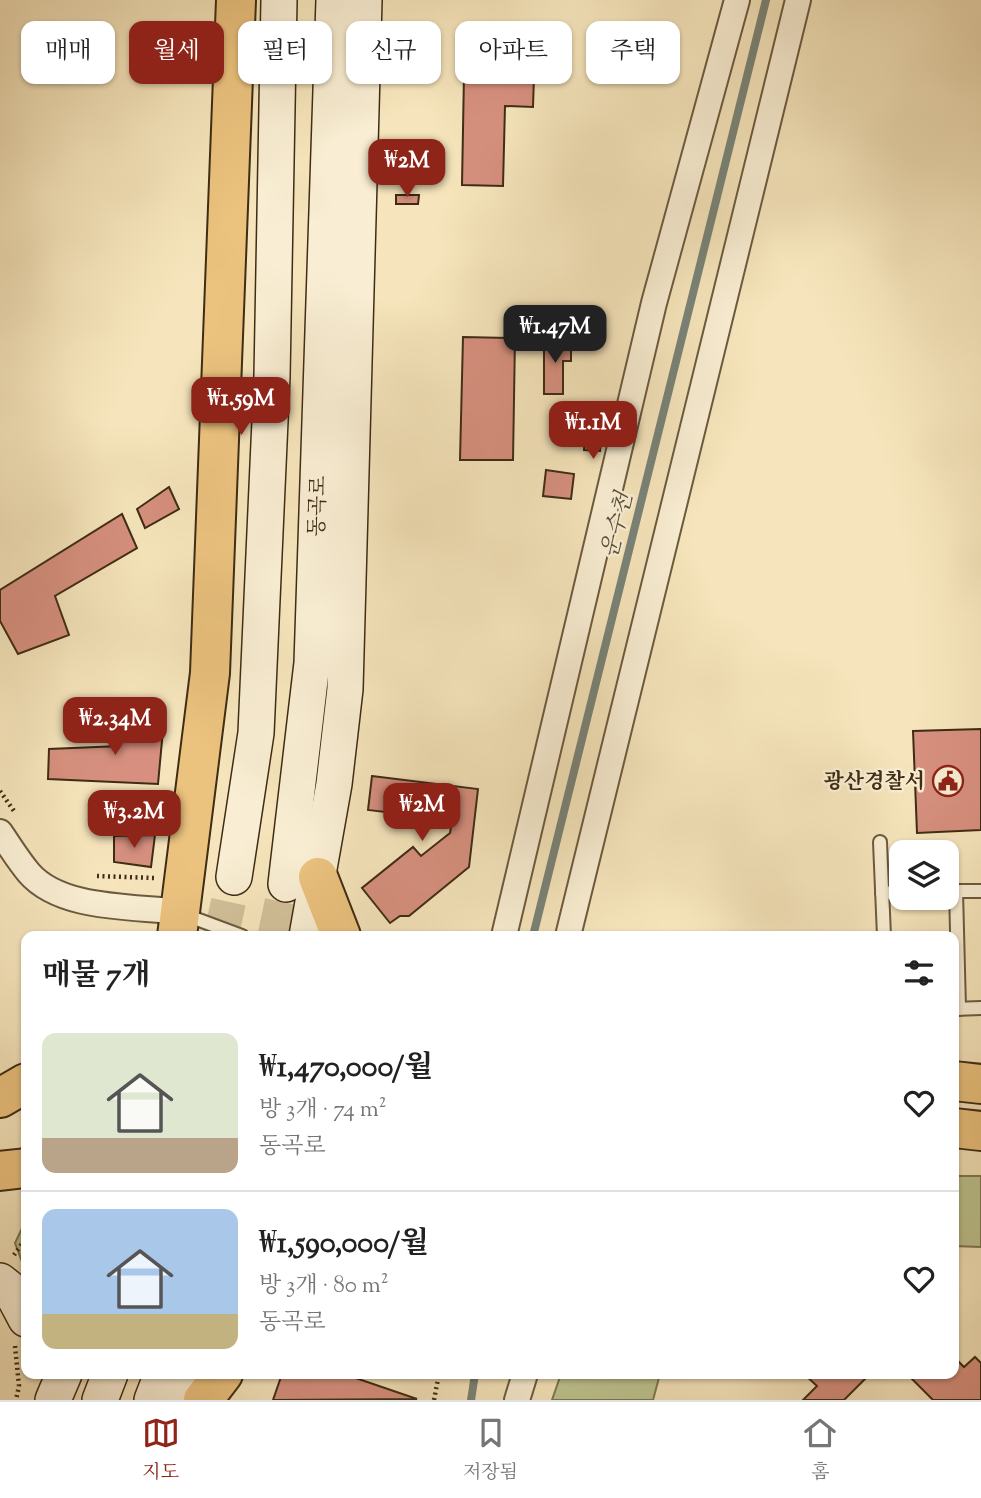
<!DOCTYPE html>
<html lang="ko">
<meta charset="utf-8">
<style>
:root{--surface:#fff;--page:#f2f2f2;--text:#222;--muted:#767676;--line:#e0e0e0;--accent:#8f2418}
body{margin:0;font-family:"Sorts Mill Goudy","Noto Serif KR",serif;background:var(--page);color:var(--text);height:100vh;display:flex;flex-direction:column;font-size:26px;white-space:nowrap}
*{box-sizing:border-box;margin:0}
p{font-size:23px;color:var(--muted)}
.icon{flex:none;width:38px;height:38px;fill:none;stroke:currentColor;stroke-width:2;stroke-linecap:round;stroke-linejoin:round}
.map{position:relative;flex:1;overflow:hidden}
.sheet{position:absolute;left:21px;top:931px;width:938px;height:448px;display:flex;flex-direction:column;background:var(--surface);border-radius:14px;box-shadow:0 2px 5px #0004}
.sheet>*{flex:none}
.guide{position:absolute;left:21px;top:21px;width:940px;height:63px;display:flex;gap:14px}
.tools{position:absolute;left:889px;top:840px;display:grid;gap:14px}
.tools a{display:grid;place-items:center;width:70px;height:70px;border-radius:14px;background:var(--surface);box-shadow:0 2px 5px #0004;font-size:35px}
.price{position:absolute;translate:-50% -60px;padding:0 16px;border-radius:14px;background:var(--accent);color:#fff;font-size:23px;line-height:46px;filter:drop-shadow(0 2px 4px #0008)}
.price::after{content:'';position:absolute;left:50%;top:42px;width:21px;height:16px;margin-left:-10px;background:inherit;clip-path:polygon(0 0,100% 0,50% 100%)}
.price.selected{background:#222;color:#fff}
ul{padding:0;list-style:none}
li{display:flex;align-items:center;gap:21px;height:175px;padding:0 21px}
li+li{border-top:2px solid var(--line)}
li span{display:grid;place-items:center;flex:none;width:196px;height:140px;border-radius:14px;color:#555}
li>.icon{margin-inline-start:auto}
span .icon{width:84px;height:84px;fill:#fffc;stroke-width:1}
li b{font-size:30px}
h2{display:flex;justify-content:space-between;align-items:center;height:84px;padding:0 21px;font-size:30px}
.pill{padding:0 24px;border-radius:14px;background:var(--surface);box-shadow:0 2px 5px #0004;font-size:24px;line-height:63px}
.pill.selected{background:var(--accent);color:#fff}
.dock{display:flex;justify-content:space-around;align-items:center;height:98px;border-top:2px solid var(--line);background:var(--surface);font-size:19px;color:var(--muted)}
.dock a{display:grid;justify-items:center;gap:4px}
.dock .selected{color:var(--accent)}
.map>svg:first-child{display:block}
.green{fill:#bdc48f;stroke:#7e7852;stroke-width:2}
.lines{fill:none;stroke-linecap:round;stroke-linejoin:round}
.stream{stroke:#798378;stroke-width:8}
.building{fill:#d7907f;stroke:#3e2c14;stroke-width:2}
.secondary-tunnel{stroke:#d1c09a;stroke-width:35;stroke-dasharray:35 18;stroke-linecap:butt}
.lane-casing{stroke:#6c5a3e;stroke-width:16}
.street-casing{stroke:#6c5a3e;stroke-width:28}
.secondary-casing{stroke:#3e2c14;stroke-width:38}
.primary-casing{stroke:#3e2c14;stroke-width:42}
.path{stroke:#3e2c14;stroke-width:4.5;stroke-dasharray:2 3.5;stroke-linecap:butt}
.lane{stroke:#f9eed3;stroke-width:12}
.street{stroke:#f9eed3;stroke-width:24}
.secondary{stroke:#f9eed3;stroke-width:35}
.primary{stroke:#ebc27e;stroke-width:38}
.labels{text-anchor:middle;stroke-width:5;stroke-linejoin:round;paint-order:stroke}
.street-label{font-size:21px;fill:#3e2c14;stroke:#f9eed3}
.poi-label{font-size:21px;font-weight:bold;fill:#3e2c14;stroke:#f9eed3;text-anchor:end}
.water-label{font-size:23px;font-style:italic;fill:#56503e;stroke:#f9eed3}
</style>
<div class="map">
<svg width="981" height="1400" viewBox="0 0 981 1400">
<rect width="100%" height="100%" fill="#f6e5bc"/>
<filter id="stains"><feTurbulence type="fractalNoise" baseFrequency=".00286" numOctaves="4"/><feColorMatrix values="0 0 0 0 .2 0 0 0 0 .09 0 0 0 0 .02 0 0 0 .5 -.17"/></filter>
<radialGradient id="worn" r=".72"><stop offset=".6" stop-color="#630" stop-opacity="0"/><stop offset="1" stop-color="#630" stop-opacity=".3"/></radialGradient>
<g class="green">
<polygon points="954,1176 981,1176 981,1247 954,1246"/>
<polygon points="26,1220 26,1272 15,1243"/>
<polygon points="561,1374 660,1374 653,1400 552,1400"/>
</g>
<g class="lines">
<g class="stream">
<polyline points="533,936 766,0"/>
<polyline points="471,1400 475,1374"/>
</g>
</g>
<g class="building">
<polygon points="464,74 534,76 533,107 505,106 503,186 462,185"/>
<polygon points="396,195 419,195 418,204 396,204"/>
<polygon points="463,337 515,338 513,460 460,460"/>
<polygon points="544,341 571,341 571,361 563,361 563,394 544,394"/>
<polygon points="586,417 603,419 600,451 584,450"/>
<polygon points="546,470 574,474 571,499 543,496"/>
<polygon points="169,487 179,509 145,528 137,509"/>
<polygon points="122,514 137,548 55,596 69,635 18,654 0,621 0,590"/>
<polygon points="123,717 164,719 158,784 48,779 49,749 120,746"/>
<polygon points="981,729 981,830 917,833 913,731"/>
<polygon points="372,776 478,789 469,867 409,916 400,916 390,923 362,888 413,847 421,856 450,833 452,820 368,810"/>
<polygon points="155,835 151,867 114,862 114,836"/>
<polygon points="954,1357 964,1367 975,1357 981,1363 981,1400 933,1400 909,1376 954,1374"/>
<polygon points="282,1374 344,1374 417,1399 273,1400"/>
<polygon points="804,1374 870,1374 844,1400 803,1400 817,1386"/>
</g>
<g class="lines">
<g class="secondary-tunnel">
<polyline points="221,936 234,877"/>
<polyline points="275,936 286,884"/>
</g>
<g class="lane-casing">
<g id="lane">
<polyline points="880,842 884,936"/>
<polyline points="947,891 981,891"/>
<polyline points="956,891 959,1009"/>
<polyline points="882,893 901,892"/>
<polyline points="183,914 242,936"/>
<polyline points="954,1009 981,1008"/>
</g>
</g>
<g class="street-casing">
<g id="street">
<path d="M0,832C9,845 18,860 29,873C61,910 133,906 179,912"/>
<polyline points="504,936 654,303 737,0"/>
<polyline points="568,936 798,0"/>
<polyline points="517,1400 525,1374"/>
</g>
</g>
<g class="secondary-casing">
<g id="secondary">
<polyline points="234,877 256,733 272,376 279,0"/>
<polyline points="286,884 312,663 334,0"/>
<polyline points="307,936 334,784 345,689 364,0"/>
<polyline points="0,1281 10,1289 26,1319"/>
<polyline points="53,1400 64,1374"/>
<polyline points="100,1400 110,1374"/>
<polyline points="152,1400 162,1374"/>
<polyline points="181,1400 190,1374"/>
</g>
</g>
<g class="primary-casing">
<g id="primary">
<polyline points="318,877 341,936"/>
<polyline points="177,936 210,673 236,0"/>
<polyline points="954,1081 981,1084"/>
<polyline points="0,1098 26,1083"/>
<polyline points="954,1128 981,1131"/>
<polyline points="0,1171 26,1168"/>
<polyline points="203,1400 223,1374"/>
</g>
</g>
<g class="path">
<polyline points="0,791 14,811"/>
<polyline points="97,876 154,878"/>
<polyline points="14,1255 26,1238"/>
<polyline points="15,1346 19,1386 16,1400"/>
<polyline points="434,1400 439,1374"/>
</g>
<use href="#lane" class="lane"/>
<use href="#street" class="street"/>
<use href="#secondary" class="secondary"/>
<use href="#primary" class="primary"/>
</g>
<defs>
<g id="civic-ring" transform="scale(1.575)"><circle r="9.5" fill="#f9eed3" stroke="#8f2418" stroke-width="1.5"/><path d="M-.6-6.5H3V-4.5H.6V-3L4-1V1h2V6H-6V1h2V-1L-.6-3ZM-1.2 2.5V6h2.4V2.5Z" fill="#8f2418"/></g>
</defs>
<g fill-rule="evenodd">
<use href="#civic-ring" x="948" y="781"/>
</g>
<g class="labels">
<g class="street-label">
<text transform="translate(317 506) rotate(-88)" y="7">동곡로</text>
</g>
<g class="poi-label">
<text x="925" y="788">광산경찰서</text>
</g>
<g class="water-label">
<text transform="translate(616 525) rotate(-76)" y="8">운수천</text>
</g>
</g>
<rect width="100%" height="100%" filter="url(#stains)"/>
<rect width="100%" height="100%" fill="url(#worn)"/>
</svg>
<div class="tools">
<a><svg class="icon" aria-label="layers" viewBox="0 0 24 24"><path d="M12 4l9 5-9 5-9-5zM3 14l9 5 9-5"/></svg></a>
</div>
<b class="price" style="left:407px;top:199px">₩2M</b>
<b class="price selected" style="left:555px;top:365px">₩1.47M</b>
<b class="price" style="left:241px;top:437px">₩1.59M</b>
<b class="price" style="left:593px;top:461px">₩1.1M</b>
<b class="price" style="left:115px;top:757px">₩2.34M</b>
<b class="price" style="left:422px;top:843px">₩2M</b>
<b class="price" style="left:134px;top:850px">₩3.2M</b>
<div class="guide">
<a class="pill">매매</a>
<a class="pill selected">월세</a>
<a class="pill">필터</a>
<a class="pill">신규</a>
<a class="pill">아파트</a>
<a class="pill">주택</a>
</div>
<section class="sheet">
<h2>매물 7개<svg class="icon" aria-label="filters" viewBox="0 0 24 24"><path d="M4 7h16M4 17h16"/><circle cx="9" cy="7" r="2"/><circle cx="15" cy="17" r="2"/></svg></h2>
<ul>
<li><span style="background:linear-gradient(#dfe7d0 75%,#b9a48a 0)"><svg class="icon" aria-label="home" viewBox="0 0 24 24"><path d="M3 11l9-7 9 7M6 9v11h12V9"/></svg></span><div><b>₩1,470,000/월</b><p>방 3개 · 74 m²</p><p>동곡로</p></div><svg class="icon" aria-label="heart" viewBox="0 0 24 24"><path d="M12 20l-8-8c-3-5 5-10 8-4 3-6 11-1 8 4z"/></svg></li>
<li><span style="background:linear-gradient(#a9c7e8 75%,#c2b280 0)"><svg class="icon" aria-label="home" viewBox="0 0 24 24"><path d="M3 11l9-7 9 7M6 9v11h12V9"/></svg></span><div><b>₩1,590,000/월</b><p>방 3개 · 80 m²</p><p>동곡로</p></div><svg class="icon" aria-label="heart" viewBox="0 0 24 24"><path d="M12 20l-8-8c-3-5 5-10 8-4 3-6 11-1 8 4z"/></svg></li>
</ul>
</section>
</div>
<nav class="dock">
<a class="selected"><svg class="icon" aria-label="map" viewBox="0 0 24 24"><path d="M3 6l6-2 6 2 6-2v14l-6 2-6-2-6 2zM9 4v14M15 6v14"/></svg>지도</a>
<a><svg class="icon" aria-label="saved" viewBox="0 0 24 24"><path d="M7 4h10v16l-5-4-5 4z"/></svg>저장됨</a>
<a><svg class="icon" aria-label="home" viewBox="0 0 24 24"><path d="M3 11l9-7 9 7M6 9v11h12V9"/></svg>홈</a>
</nav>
